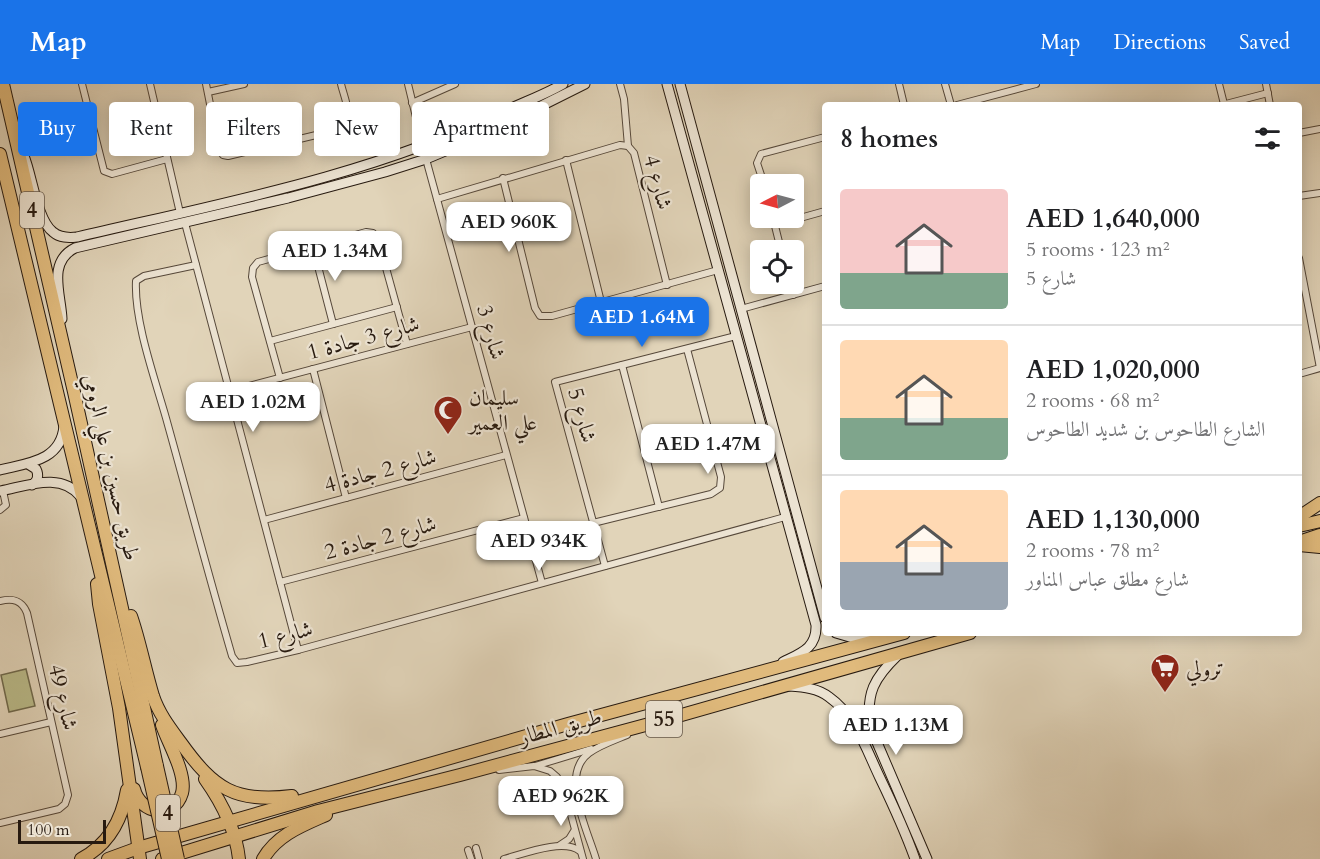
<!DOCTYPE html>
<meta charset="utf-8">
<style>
:root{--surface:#fff;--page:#f2f2f2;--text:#202124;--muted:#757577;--line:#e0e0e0;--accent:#1a73e8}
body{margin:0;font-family:Cardo,Amiri,serif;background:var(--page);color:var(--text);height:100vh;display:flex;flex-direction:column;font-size:22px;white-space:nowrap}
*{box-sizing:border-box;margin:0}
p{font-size:20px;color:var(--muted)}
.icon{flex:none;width:33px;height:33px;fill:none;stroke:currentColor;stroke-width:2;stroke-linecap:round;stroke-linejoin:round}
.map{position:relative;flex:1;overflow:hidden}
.side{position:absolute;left:822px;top:18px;width:480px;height:534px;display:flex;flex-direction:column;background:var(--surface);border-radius:6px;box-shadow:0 3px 15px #0003}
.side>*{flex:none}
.guide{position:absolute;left:18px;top:18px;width:570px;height:54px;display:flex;gap:12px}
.needle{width:39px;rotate:264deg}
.tools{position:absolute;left:750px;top:90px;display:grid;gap:12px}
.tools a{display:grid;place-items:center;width:54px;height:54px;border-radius:6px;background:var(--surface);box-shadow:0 3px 15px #0003;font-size:30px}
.scale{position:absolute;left:18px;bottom:15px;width:88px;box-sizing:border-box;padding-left:6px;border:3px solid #271a10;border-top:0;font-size:16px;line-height:21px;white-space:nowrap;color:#271a10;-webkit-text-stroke:4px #ece3d2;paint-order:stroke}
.price{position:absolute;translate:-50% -51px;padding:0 14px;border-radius:12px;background:#fff;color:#222;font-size:20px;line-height:39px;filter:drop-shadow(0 2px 3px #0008)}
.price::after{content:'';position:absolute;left:50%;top:36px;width:18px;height:14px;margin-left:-9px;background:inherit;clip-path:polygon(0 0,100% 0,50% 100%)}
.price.on{background:var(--accent);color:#fff}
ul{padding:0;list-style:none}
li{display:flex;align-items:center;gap:18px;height:150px;padding:0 18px}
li+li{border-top:2px solid var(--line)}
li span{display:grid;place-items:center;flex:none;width:168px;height:120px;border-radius:6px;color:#555}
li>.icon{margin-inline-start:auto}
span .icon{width:72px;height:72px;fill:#fffc;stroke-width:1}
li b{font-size:26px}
h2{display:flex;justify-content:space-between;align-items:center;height:72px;padding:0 18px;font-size:26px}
.pill{padding:0 21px;border-radius:6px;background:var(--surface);box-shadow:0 3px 15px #0003;font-size:21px;line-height:54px}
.pill.on{background:var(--accent);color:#fff}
header{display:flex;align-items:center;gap:36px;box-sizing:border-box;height:84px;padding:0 30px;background:var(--accent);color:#fff}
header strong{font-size:28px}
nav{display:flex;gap:33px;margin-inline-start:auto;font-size:21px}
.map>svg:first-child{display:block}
.green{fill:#babb8a;stroke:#706a4d;stroke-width:1.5}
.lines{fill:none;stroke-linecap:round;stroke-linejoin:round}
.street-casing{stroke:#56483a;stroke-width:8}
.secondary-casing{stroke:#271a10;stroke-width:11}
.highway-casing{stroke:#271a10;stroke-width:14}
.street{stroke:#ece3d2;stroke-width:6}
.secondary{stroke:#ece3d2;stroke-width:9}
.highway{stroke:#e0ba7c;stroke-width:12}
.highway-bridge-casing{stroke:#271a10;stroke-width:14;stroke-linecap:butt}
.highway-bridge{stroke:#e0ba7c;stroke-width:12}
.labels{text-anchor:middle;stroke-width:4.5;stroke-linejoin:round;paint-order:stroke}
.shield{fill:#ece3d2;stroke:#62564a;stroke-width:1.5}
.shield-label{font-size:21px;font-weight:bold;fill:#271a10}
.street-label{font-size:22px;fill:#271a10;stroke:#ece3d2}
.poi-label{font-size:22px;fill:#271a10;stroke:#ece3d2;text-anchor:start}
</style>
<header>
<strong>Map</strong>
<nav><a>Map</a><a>Directions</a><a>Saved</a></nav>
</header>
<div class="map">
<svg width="1320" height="775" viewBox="0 0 1320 775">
<rect width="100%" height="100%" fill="#e1d4b9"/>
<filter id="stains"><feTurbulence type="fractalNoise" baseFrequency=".00333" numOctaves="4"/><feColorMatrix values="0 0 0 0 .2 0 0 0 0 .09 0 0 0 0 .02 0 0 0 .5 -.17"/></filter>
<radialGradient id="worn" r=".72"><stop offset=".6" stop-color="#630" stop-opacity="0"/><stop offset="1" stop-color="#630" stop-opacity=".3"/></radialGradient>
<polygon class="green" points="26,585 35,622 9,628 1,591"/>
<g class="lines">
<g class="street-casing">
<g id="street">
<polyline points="82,0 104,87 112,90 167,75"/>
<polyline points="150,0 180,129"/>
<path d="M206,0L219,65L223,71L228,72L337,46C356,36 345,17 341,0"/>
<polyline points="408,0 423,62"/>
<polyline points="620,0 624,15 628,62"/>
<polyline points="899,0 904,21"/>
<polyline points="945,0 951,21"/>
<polyline points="1219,0 1224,20"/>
<polyline points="1266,0 1270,21"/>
<polyline points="208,8 244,0"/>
<polyline points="412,19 455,0"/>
<polyline points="957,21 1036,0"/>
<polyline points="1222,21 1268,9"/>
<polyline points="1299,49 1320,45"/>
<polyline points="426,75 542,499"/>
<polyline points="566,76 601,218"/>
<polyline points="503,94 535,224 540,232 552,232 718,186"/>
<polyline points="764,100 757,79 761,70 825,53"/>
<polyline points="1299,112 1320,109"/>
<polyline points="437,115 620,61 628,62 634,69 667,201"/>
<polyline points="773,134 781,166"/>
<polyline points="185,139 298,566"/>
<polyline points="775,141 825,127"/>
<polyline points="313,163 333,240"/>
<polyline points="1299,174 1320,284"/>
<path d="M196,181L144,192L136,197C134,237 155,295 166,334C188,413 209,493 232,572L237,579L247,578L298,566L785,433"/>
<polyline points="790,200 793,211"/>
<polyline points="741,225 825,202"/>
<polyline points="270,257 397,223"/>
<polyline points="622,281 659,423"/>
<polyline points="313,285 346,414"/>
<polyline points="1299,290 1320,284"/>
<polyline points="280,294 252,193 253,184 258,178 366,148 373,149 378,155 407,260"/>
<polyline points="230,307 472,243"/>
<polyline points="0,426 6,421 3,407"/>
<polyline points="264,436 506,371"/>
<polyline points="593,439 711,410 720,404 721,393 687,265"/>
<polyline points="605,482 555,298 736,252"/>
<polyline points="280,498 524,434"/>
<path d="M0,517C13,514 22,516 27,529L68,711L65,720L59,725L0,739"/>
<polyline points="0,650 51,638"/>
<polyline points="535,682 591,665"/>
<polyline points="499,686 534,682 550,687 557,693 570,727 583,775"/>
<polyline points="560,761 569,755 574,747"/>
<polyline points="476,764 479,775"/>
<polyline points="468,766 471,775"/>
<path d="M504,775C523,770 563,754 580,767"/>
<path d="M596,775C588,747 559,691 589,669C600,661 615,656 627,651"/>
</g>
</g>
<g class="secondary-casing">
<g id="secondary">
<path d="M667,0L816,541C817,564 801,569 783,578"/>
<polyline points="680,0 825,534"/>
<path d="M24,72C32,91 37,136 53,148C60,154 68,154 77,153C223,119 368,92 505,27C524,18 544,11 563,0"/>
<path d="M62,235C61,210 47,178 75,164L288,114L385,88L426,75L481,52L585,0"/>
<path d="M28,380L36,385C39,391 38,397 32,401"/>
<path d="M0,386C28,379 61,377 64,342"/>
<path d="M0,407C27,402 61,387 81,413"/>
<polyline points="836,549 853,554 880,551"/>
<path d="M898,571C874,594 866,609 870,642L927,775"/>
<path d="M789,602C803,603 818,604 829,613C856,632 866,665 880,694C893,721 905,747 915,775"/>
</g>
</g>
<g class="highway-casing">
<g id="highway">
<polyline points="3,0 74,308 157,682"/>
<polyline points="0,70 147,683"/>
<polyline points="1299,433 1320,419"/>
<polyline points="1299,442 1320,437"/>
<polyline points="1299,458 1320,451"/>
<polyline points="1299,461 1320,463"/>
<polyline points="97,500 99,520 119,624 140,775"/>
<path d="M131,532C140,558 145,586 153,612C159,630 170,644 181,659C214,705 235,719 292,712"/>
<path d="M205,695C222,719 236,746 239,775"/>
<path d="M134,705C140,730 174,736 182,709C187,690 168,659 162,641"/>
<path d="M81,775C108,761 122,736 127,706"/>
<polyline points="108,775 138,764 568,640 904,549"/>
<polyline points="162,775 318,727 460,691 664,636 970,549"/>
<path d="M263,775C277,751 301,742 326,731"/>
</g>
</g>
<use href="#street" class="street"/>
<use href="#secondary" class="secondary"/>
<use href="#highway" class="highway"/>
<g class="highway-bridge-casing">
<g id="highway-bridge">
<polyline points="157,682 178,775"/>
<polyline points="147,683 168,775"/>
</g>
</g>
<use href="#highway-bridge" class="highway-bridge"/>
</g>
<defs>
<g id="mosque-pin" transform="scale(1.5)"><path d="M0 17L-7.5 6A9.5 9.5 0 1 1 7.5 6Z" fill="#8f2418" stroke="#ece3d2"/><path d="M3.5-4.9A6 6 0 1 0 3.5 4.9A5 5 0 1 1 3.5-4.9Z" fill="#fff"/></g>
<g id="supermarket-pin" transform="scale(1.5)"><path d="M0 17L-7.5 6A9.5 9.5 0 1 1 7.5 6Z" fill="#8f2418" stroke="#ece3d2"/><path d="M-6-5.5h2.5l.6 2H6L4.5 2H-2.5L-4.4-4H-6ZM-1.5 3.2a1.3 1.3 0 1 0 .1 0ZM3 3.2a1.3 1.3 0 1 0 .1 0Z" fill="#fff"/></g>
</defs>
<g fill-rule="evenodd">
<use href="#mosque-pin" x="448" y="326"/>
<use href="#supermarket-pin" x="1165" y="584"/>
</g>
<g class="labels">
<g class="shield">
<rect x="20" y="108" width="24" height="36" rx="4.5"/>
<rect x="646" y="617" width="36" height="36" rx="4.5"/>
<rect x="156" y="711" width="24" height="36" rx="4.5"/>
</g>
<g class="shield-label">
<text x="32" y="133">4</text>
<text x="664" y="642">55</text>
<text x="168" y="736">4</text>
</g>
<g class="street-label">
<text transform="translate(659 98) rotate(75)" y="8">شارع 4</text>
<text transform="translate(492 248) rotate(75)" y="8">شارع 3</text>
<text transform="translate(363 253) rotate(-15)" y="8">شارع 3 جادة 1</text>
<text transform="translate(583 331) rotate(75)" y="8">شارع 5</text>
<text transform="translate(112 383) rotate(77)" y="8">طريق حسين بن علي الرومي</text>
<text transform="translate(380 386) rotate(-15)" y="8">شارع 2 جادة 4</text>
<text transform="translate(380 453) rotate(-15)" y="8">شارع 2 جادة 2</text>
<text transform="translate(285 550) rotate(-14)" y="8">شارع 1</text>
<text transform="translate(64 613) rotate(77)" y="8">شارع 49</text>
<text transform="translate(560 642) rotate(-15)" y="8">طريق المطار</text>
</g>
<g class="poi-label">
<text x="469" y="321">سليمان<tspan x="469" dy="25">علي العمير</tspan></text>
<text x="1186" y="592">ترولي</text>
</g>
</g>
<rect width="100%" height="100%" filter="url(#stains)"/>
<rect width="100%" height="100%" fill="url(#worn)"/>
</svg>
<div class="tools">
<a><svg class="needle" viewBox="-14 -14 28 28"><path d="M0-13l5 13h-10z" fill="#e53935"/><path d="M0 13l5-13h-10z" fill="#757577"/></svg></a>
<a><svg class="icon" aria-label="locate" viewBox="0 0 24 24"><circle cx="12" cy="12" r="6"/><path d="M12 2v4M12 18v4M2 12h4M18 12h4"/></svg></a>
</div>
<div class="scale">100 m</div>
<b class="price" style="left:509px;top:169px">AED 960K</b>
<b class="price" style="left:335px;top:198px">AED 1.34M</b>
<b class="price on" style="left:642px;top:264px">AED 1.64M</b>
<b class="price" style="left:253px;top:349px">AED 1.02M</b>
<b class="price" style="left:708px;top:391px">AED 1.47M</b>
<b class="price" style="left:539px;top:488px">AED 934K</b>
<b class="price" style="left:896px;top:672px">AED 1.13M</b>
<b class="price" style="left:561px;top:743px">AED 962K</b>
<div class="guide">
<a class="pill on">Buy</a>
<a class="pill">Rent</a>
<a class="pill">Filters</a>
<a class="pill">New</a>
<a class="pill">Apartment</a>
</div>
<section class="side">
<h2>8 homes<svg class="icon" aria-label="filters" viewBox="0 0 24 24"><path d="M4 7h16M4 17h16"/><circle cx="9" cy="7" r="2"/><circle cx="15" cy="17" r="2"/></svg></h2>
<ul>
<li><span style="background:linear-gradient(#f6c9c9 70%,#7fa58c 0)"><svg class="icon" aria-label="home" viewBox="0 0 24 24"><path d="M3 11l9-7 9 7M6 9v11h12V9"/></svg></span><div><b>AED 1,640,000</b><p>5 rooms · 123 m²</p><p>شارع 5</p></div></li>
<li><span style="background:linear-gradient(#ffd9b3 65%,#7fa58c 0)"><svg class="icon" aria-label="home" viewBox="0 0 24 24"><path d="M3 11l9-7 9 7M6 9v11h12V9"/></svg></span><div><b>AED 1,020,000</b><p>2 rooms · 68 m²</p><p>الشارع الطاحوس بن شديد الطاحوس</p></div></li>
<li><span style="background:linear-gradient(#ffd9b3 60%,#9aa5b1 0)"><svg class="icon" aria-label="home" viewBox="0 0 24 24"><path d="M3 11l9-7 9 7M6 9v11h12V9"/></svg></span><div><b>AED 1,130,000</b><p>2 rooms · 78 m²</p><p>شارع مطلق عباس المناور</p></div></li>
</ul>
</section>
</div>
